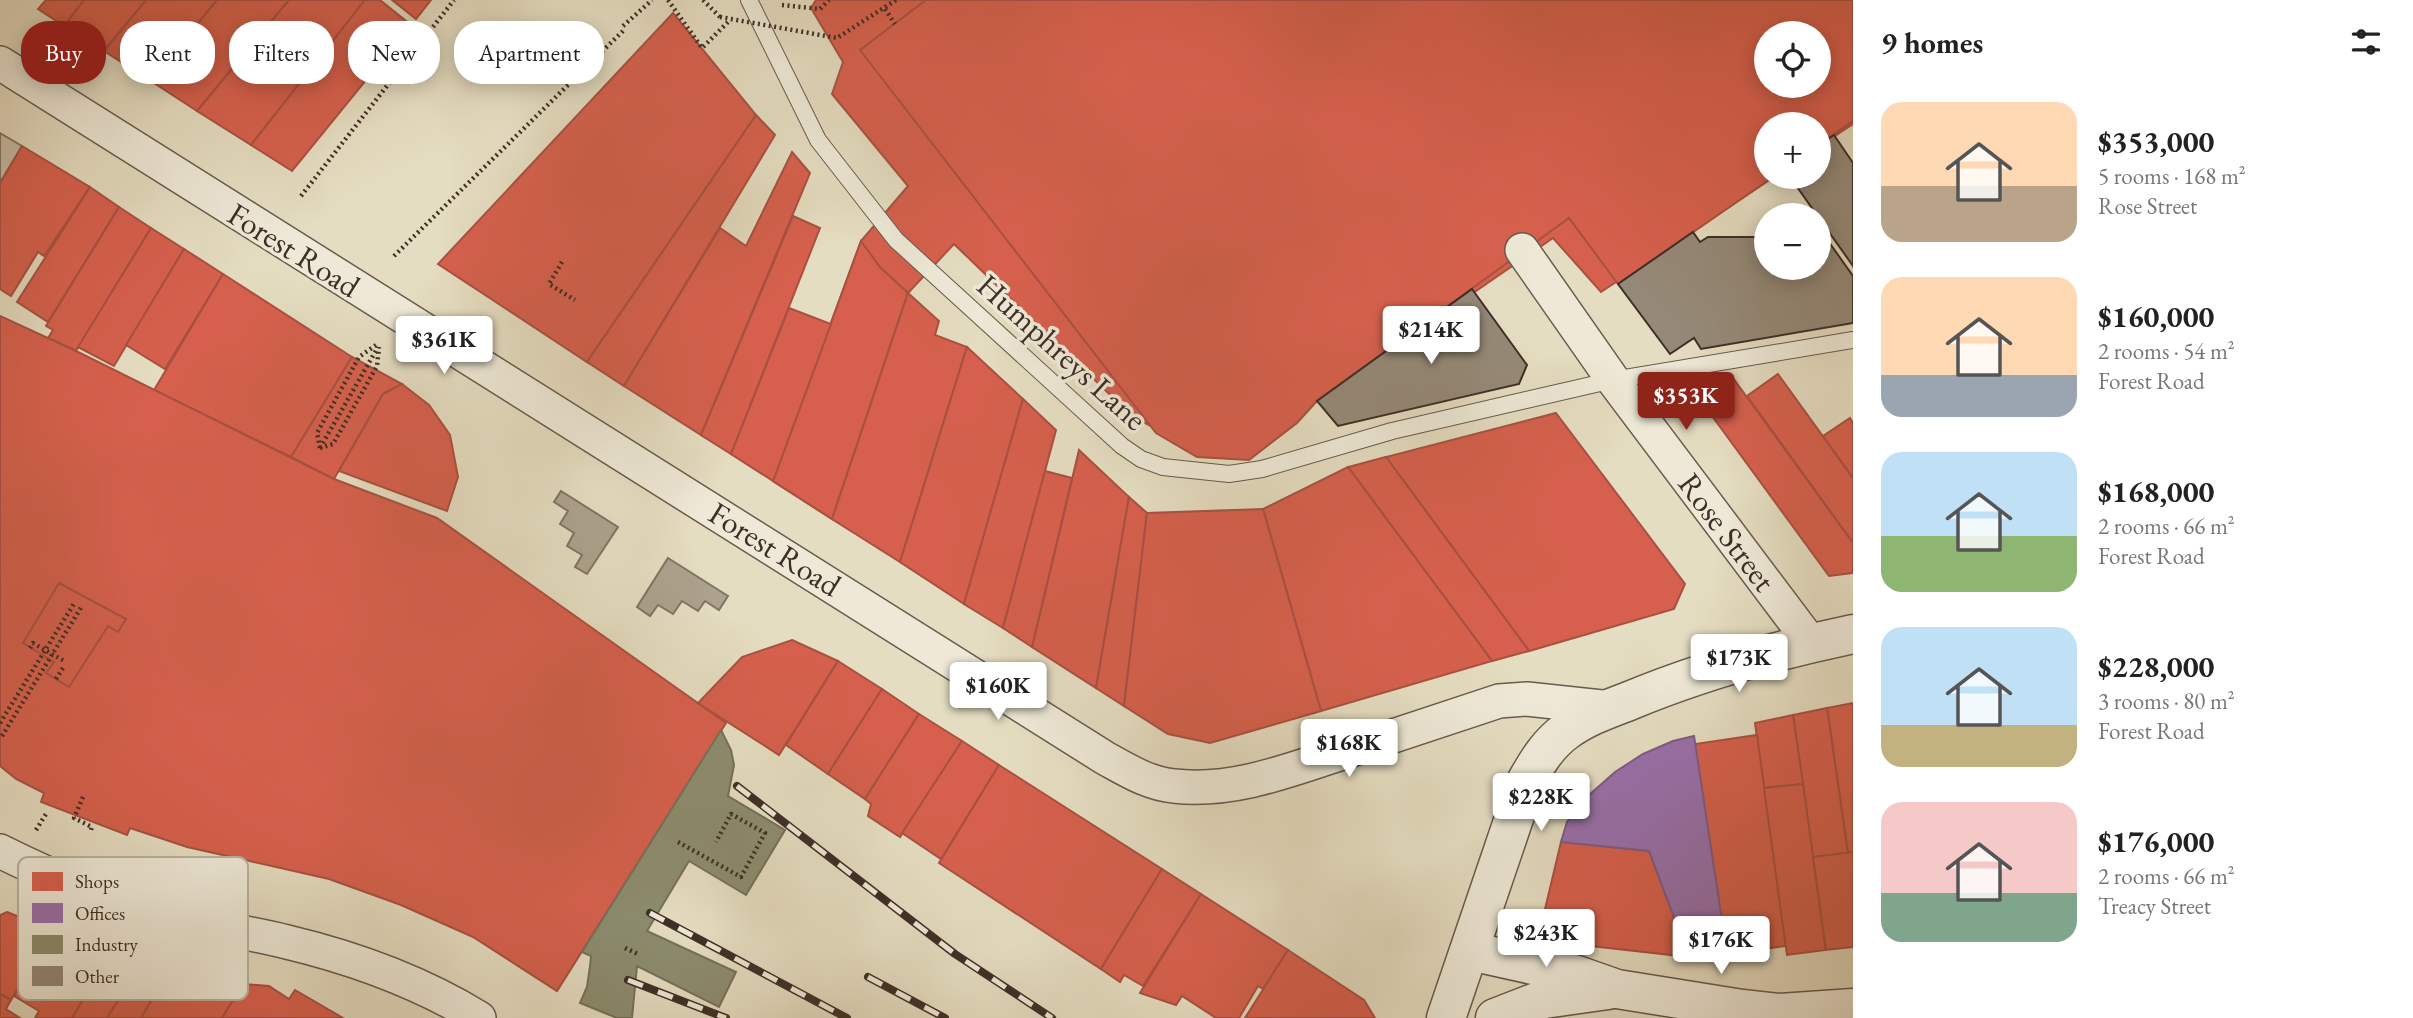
<!DOCTYPE html>
<meta charset="utf-8">
<style>
:root{--surface:#fff;--page:#f6f6f6;--text:#222;--muted:#767676;--accent:#8f2418}
body{margin:0;font-family:"EB Garamond",serif;background:var(--page);color:var(--text);height:100vh;display:flex;flex-direction:column;font-size:26px;white-space:nowrap}
*{box-sizing:border-box;margin:0}
p{font-size:23px;color:var(--muted)}
.icon{flex:none;width:38px;height:38px;fill:none;stroke:currentColor;stroke-width:2;stroke-linecap:round;stroke-linejoin:round}
.map{position:relative;flex:1;overflow:hidden}
.side{display:flex;flex-direction:column;background:var(--surface);width:560px}
.side>*{flex:none}
.hud{position:absolute;left:21px;top:21px;width:665px;height:63px;display:flex;gap:14px}
.tools{position:absolute;left:1754px;top:21px;display:grid;gap:14px}
.tools a{display:grid;place-items:center;width:77px;height:77px;border-radius:50%;background:var(--surface);box-shadow:0 4px 18px #0003;font-size:35px}
.price{position:absolute;translate:-50% -60px;padding:0 16px;border-radius:7px;background:#fff;color:#222;font-size:23px;line-height:46px;filter:drop-shadow(0 2px 4px #0008)}
.price::after{content:'';position:absolute;left:50%;top:42px;width:21px;height:16px;margin-left:-10px;background:inherit;clip-path:polygon(0 0,100% 0,50% 100%)}
.price.current{background:var(--accent);color:#fff}
ul{padding:0;list-style:none}
li{display:flex;align-items:center;gap:21px;height:175px;padding:0 28px}
li span{display:grid;place-items:center;flex:none;width:196px;height:140px;border-radius:21px;color:#555}
li>.icon{margin-inline-start:auto}
span .icon{width:84px;height:84px;fill:#fffc;stroke-width:1}
li b{font-size:30px}
h2{display:flex;justify-content:space-between;align-items:center;height:84px;padding:0 28px;font-size:30px}
.pill{padding:0 24px;border-radius:28px;background:var(--surface);box-shadow:0 4px 18px #0003;font-size:24px;line-height:63px}
.pill.current{background:var(--accent);color:#fff}
main{display:flex;flex:1;min-height:0}
.map>svg:first-child{display:block}
.green{fill:#c9bfa7;stroke:#847667;stroke-width:2}
.water{fill:#aca28d;stroke:#807464;stroke-width:2}
.shops{fill:#d6604d;stroke:#a85142;stroke-width:2;fill-rule:evenodd}
.offices{fill:#9970ab;stroke:#7e5c83;stroke-width:2}
.industry{fill:#8c8c6e;stroke:#757059;stroke-width:2}
.building{fill:#958977;stroke:#3e2e27;stroke-width:2}
.lines{fill:none;stroke-linecap:round;stroke-linejoin:round}
.service-casing{stroke:#685a4e;stroke-width:18}
.minor-casing{stroke:#685a4e;stroke-width:36}
.tertiary-casing{stroke:#685a4e;stroke-width:41}
.path{stroke:#3e2e27;stroke-width:4.5;stroke-dasharray:2 3.5;stroke-linecap:butt}
.service{stroke:#eee9d7;stroke-width:16}
.minor{stroke:#eee9d7;stroke-width:33}
.tertiary{stroke:#eee9d7;stroke-width:38}
.rail-casing{stroke:#3e2e27;stroke-width:8}
.rail{stroke:#eee9d7;stroke-width:5;stroke-dasharray:16;stroke-linecap:butt}
.path-bridge{stroke:#3e2e27;stroke-width:4.5;stroke-dasharray:2 3.5;stroke-linecap:butt}
.labels{text-anchor:middle;stroke-width:7;stroke-linejoin:round;paint-order:stroke}
.street-label{font-size:32px;fill:#3e2e27;stroke:#eee9d7}
.key{fill:#eee9d7;stroke:#b9b1a2;stroke-width:2}
.key-label{font-size:19px;fill:#3e2e27}
</style>
<main>
<div class="map">
<svg width="1853" height="1018" viewBox="0 0 1853 1018">
<rect width="100%" height="100%" fill="#e5ddc1"/>
<filter id="stains"><feTurbulence type="fractalNoise" baseFrequency=".00286" numOctaves="4"/><feColorMatrix values="0 0 0 0 .2 0 0 0 0 .09 0 0 0 0 .02 0 0 0 .5 -.17"/></filter>
<radialGradient id="worn" r=".72"><stop offset=".6" stop-color="#630" stop-opacity="0"/><stop offset="1" stop-color="#630" stop-opacity=".3"/></radialGradient>
<polygon class="green" points="0,133 22,146 0,183"/>
<g class="water">
<polygon points="561,491 618,527 587,574 575,567 582,555 567,546 574,533 560,524 568,511 554,502"/>
<polygon points="668,558 728,596 719,610 705,601 698,611 682,601 673,614 658,605 650,616 637,607"/>
</g>
<g class="shops">
<polygon points="46,0 84,0 64,26 38,9"/>
<polygon points="84,0 146,0 104,51 64,26"/>
<polygon points="146,0 217,0 151,81 104,51"/>
<polygon points="217,0 289,0 197,111 151,81"/>
<polygon points="289,0 365,0 251,145 197,111"/>
<polygon points="365,0 380,0 411,25 292,171 251,145"/>
<polygon points="392,0 431,0 416,19"/>
<path d="M816,0H1853V124L1818,147V124H1766V177H1774L1601,292L1553,238L1251,446L1194,448L1133,417L954,244L908,293L832,519L773,481L861,241L908,186L832,94L843,62L811,8ZM1766,33H1818V86H1766Z"/>
<path d="M926,0H1853V121L1818,145V124H1766V177H1773L1618,284L1569,218L1317,401L1297,423L1249,460L1197,457L1156,433L860,50ZM1766,33H1818V86H1766Z"/>
<polygon points="673,13 756,115 587,362 438,264"/>
<polygon points="756,115 775,135 624,386 587,362"/>
<polygon points="22,146 90,187 44,256 38,252 11,296 0,289 0,183"/>
<polygon points="792,152 810,173 701,435 624,386 720,228 746,246"/>
<polygon points="90,187 119,207 48,322 17,302"/>
<polygon points="119,207 151,228 76,351 48,338 53,330 46,326"/>
<polygon points="793,216 820,228 731,454 701,435"/>
<polygon points="151,228 184,249 114,366 78,347"/>
<polygon points="861,241 880,267 908,293 832,519 773,481"/>
<polygon points="184,249 223,274 165,369 126,345"/>
<polygon points="223,274 352,357 291,457 154,390"/>
<polygon points="908,293 939,321 935,335 967,347 900,562 832,519"/>
<polygon points="789,308 831,324 773,481 731,454"/>
<polygon points="0,316 76,351 334,479 437,518 726,723 557,991 473,937 401,905 329,879 187,847 130,828 127,835 41,802 44,793 16,779 0,766"/>
<polygon points="967,347 1023,399 964,604 900,562"/>
<polygon points="352,357 402,384 383,394 334,479 291,457"/>
<polygon points="1778,374 1853,478 1853,543 1747,396"/>
<polygon points="1733,378 1853,543 1853,573 1829,576 1696,394 1701,383"/>
<polygon points="402,384 429,405 450,435 458,477 447,511 339,471 383,394"/>
<polygon points="1023,399 1056,430 1003,628 964,604"/>
<polygon points="1556,413 1685,584 1674,609 1529,651 1386,457"/>
<polygon points="1850,418 1853,423 1853,478 1823,436"/>
<polygon points="1079,450 1129,497 1096,688 1032,647"/>
<polygon points="1386,457 1529,651 1492,661 1348,467"/>
<polygon points="1348,467 1492,661 1321,711 1263,509"/>
<polygon points="1045,471 1072,478 1032,647 1003,628"/>
<polygon points="1129,497 1147,513 1124,706 1096,688"/>
<polygon points="1263,509 1321,711 1210,743 1168,734 1124,706 1147,513"/>
<polygon points="59,583 126,619 118,632 108,626 69,687 46,673 54,662 23,643"/>
<polygon points="792,640 838,661 779,755 698,703 742,657"/>
<polygon points="838,661 882,689 828,774 786,745"/>
<polygon points="882,689 919,714 865,799 828,774"/>
<polygon points="1853,703 1853,852 1848,853 1827,708"/>
<polygon points="1827,708 1848,853 1813,857 1793,715"/>
<polygon points="919,714 962,741 900,837 868,816 871,804 865,799"/>
<polygon points="1793,715 1803,784 1764,788 1755,723"/>
<polygon points="1757,735 1786,946 1727,954 1695,744"/>
<polygon points="962,741 999,765 941,859 902,833"/>
<polygon points="999,765 1162,869 1101,969 939,863"/>
<polygon points="1803,784 1826,950 1787,955 1764,788"/>
<polygon points="1561,842 1649,851 1689,957 1555,942 1541,926"/>
<polygon points="1853,852 1853,947 1826,950 1813,857"/>
<polygon points="1162,869 1201,894 1143,986 1124,975 1120,982 1101,969"/>
<polygon points="1201,894 1288,950 1263,989 1258,986 1239,1018 1216,1018 1182,996 1176,1005 1140,993"/>
<polygon points="7,912 52,930 11,1000 0,994 0,915"/>
<polygon points="52,930 111,954 72,1018 35,1018 39,1011 14,996"/>
<polygon points="1288,950 1364,1000 1375,1018 1245,1018"/>
<polygon points="111,954 140,966 107,1018 72,1018"/>
<polygon points="140,966 166,976 141,1018 107,1018"/>
<polygon points="166,976 179,980 243,984 222,1018 141,1018"/>
<polygon points="243,984 269,986 289,999 295,990 343,1018 222,1018"/>
<polygon points="0,994 11,1000 6,1009 20,1018 0,1018"/>
</g>
<polygon class="offices" points="1694,736 1727,954 1728,961 1689,957 1649,851 1561,842 1567,822 1588,796 1615,772 1643,754 1673,741"/>
<polygon class="industry" points="721,730 731,750 734,765 728,796 785,830 746,895 689,861 647,931 736,972 719,1007 637,966 632,1018 617,1018 580,1003 587,987 590,966 591,956 582,952"/>
<g class="building">
<polygon points="1834,135 1853,163 1853,266 1790,177 1818,177 1818,145"/>
<polygon points="1693,232 1700,242 1708,237 1766,237 1766,268 1818,268 1818,238 1826,238 1853,276 1853,323 1701,349 1694,338 1670,354 1618,284"/>
<polygon points="1472,289 1527,365 1519,384 1338,426 1317,401"/>
</g>
<g class="lines">
<g class="service-casing">
<polyline id="service" points="749,0 818,140 896,240 1122,446 1141,459 1163,467 1229,474 1262,469 1392,431 1613,380 1853,340"/>
</g>
<g class="minor-casing">
<g id="minor">
<path d="M0,63C367,296 738,525 1105,758C1127,770 1149,784 1174,786C1235,793 1295,768 1351,750C1400,734 1449,718 1499,701L1527,699L1611,708"/>
<polyline points="1522,250 1613,380 1811,643"/>
<path d="M0,851C54,878 109,901 168,917C207,927 248,932 287,942C354,958 420,982 479,1018"/>
</g>
</g>
<g class="tertiary-casing">
<g id="tertiary">
<polyline points="1470,951 1574,974 1617,989 1742,1009 1780,1013 1853,1008"/>
<path d="M1446,1018L1527,780C1538,761 1548,744 1566,731C1585,717 1608,709 1629,701C1701,671 1777,650 1853,634"/>
<polyline points="1495,1018 1544,999 1608,990"/>
</g>
</g>
<g class="path">
<polyline points="668,0 702,48 729,21"/>
<polyline points="703,0 720,17"/>
<polyline points="782,5 820,9 829,0"/>
<polyline points="885,9 895,24"/>
<polyline points="623,26 652,0"/>
<polyline points="301,196 454,0"/>
<polyline points="394,256 625,29"/>
<polyline points="562,262 549,284 575,300"/>
<polyline points="320,448 317,433 359,357 376,345"/>
<polyline points="320,448 333,444 377,366 379,347"/>
<polyline points="320,448 378,347"/>
<polyline points="30,648 33,643 64,661"/>
<polyline points="56,679 63,668"/>
<polyline points="0,723 75,602"/>
<polyline points="2,736 82,606"/>
<polyline points="83,797 74,818 92,827 90,833"/>
<polyline points="36,830 46,814"/>
<polyline points="678,842 741,877 765,833 731,814 716,842"/>
<polyline points="625,948 638,954"/>
</g>
<use href="#service" class="service"/>
<use href="#minor" class="minor"/>
<use href="#tertiary" class="tertiary"/>
<g class="rail-casing">
<g id="rail">
<polyline points="737,786 955,954 1052,1018"/>
<polyline points="650,913 847,1018"/>
<polyline points="868,977 945,1018"/>
<polyline points="628,980 726,1018"/>
</g>
</g>
<use href="#rail" class="rail"/>
<polyline class="path-bridge" points="720,17 837,38 896,0"/>
</g>
<g class="labels">
<g class="street-label">
<text transform="translate(294 250) rotate(32)" y="11">Forest Road</text>
<text transform="translate(1062 352) rotate(42)" y="11">Humphreys Lane</text>
<text transform="translate(1727 532) rotate(53)" y="11">Rose Street</text>
<text transform="translate(775 549) rotate(32)" y="11">Forest Road</text>
</g>
</g>
<rect x="18" y="857" width="230" height="143" rx="10" class="key"/>
<rect x="32" y="872" width="31" height="19" fill="#d6604d"/>
<rect x="32" y="903" width="31" height="20" fill="#9970ab"/>
<rect x="32" y="935" width="31" height="19" fill="#8c8c6e"/>
<rect x="32" y="966" width="31" height="20" fill="#958977"/>
<g class="key-label">
<text x="75" y="888">Shops</text>
<text x="75" y="920">Offices</text>
<text x="75" y="951">Industry</text>
<text x="75" y="983">Other</text>
</g>
<rect width="100%" height="100%" filter="url(#stains)"/>
<rect width="100%" height="100%" fill="url(#worn)"/>
</svg>
<div class="tools">
<a><svg class="icon" aria-label="locate" viewBox="0 0 24 24"><circle cx="12" cy="12" r="6"/><path d="M12 2v4M12 18v4M2 12h4M18 12h4"/></svg></a>
<a>+</a>
<a>−</a>
</div>
<b class="price" style="left:1431px;top:366px">$214K</b>
<b class="price" style="left:444px;top:376px">$361K</b>
<b class="price current" style="left:1686px;top:432px">$353K</b>
<b class="price" style="left:1739px;top:694px">$173K</b>
<b class="price" style="left:998px;top:722px">$160K</b>
<b class="price" style="left:1349px;top:779px">$168K</b>
<b class="price" style="left:1541px;top:833px">$228K</b>
<b class="price" style="left:1546px;top:969px">$243K</b>
<b class="price" style="left:1721px;top:976px">$176K</b>
<div class="hud">
<a class="pill current">Buy</a>
<a class="pill">Rent</a>
<a class="pill">Filters</a>
<a class="pill">New</a>
<a class="pill">Apartment</a>
</div>
</div>
<section class="side">
<h2>9 homes<svg class="icon" aria-label="filters" viewBox="0 0 24 24"><path d="M4 7h16M4 17h16"/><circle cx="9" cy="7" r="2"/><circle cx="15" cy="17" r="2"/></svg></h2>
<ul>
<li><span style="background:linear-gradient(#ffd9b3 60%,#b9a48a 0)"><svg class="icon" aria-label="home" viewBox="0 0 24 24"><path d="M3 11l9-7 9 7M6 9v11h12V9"/></svg></span><div><b>$353,000</b><p>5 rooms · 168 m²</p><p>Rose Street</p></div></li>
<li><span style="background:linear-gradient(#ffd9b3 70%,#9aa5b1 0)"><svg class="icon" aria-label="home" viewBox="0 0 24 24"><path d="M3 11l9-7 9 7M6 9v11h12V9"/></svg></span><div><b>$160,000</b><p>2 rooms · 54 m²</p><p>Forest Road</p></div></li>
<li><span style="background:linear-gradient(#bfe0f5 60%,#8fb573 0)"><svg class="icon" aria-label="home" viewBox="0 0 24 24"><path d="M3 11l9-7 9 7M6 9v11h12V9"/></svg></span><div><b>$168,000</b><p>2 rooms · 66 m²</p><p>Forest Road</p></div></li>
<li><span style="background:linear-gradient(#bfe0f5 70%,#c2b280 0)"><svg class="icon" aria-label="home" viewBox="0 0 24 24"><path d="M3 11l9-7 9 7M6 9v11h12V9"/></svg></span><div><b>$228,000</b><p>3 rooms · 80 m²</p><p>Forest Road</p></div></li>
<li><span style="background:linear-gradient(#f6c9c9 65%,#7fa58c 0)"><svg class="icon" aria-label="home" viewBox="0 0 24 24"><path d="M3 11l9-7 9 7M6 9v11h12V9"/></svg></span><div><b>$176,000</b><p>2 rooms · 66 m²</p><p>Treacy Street</p></div></li>
</ul>
</section>
</main>
